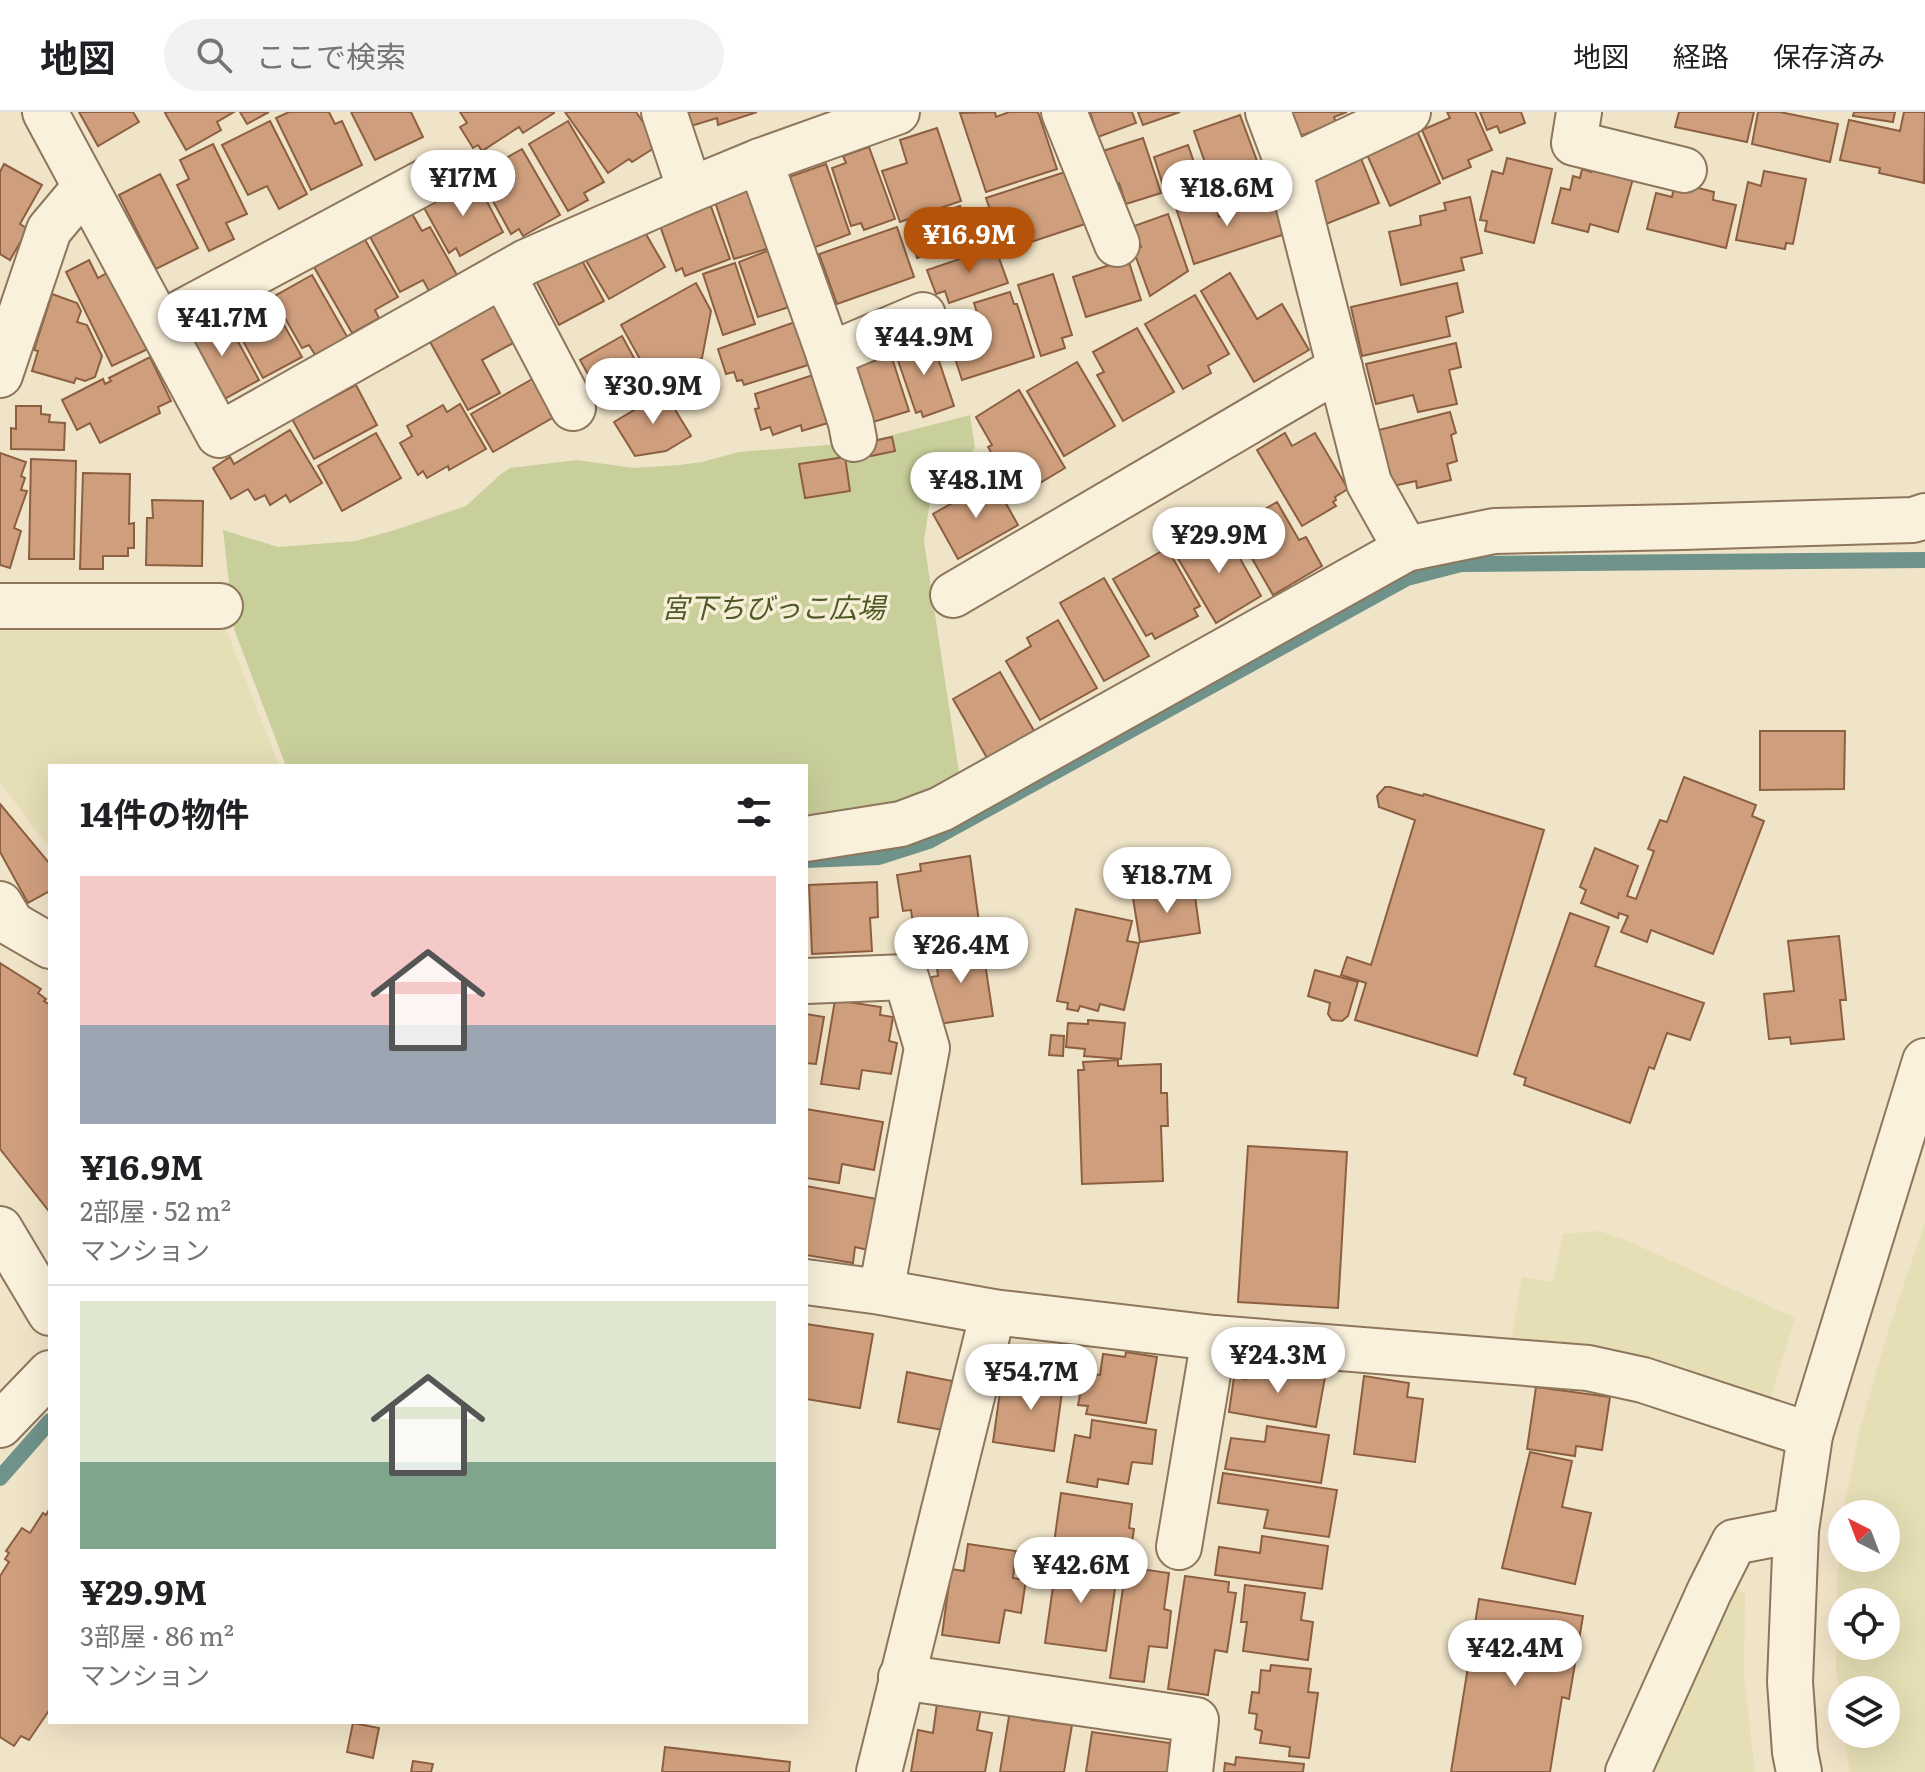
<!DOCTYPE html>
<html lang="ja">
<meta charset="utf-8">
<style>
:root{--surface:#fff;--page:#f2f2f2;--text:#202124;--muted:#757577;--line:#e0e0e0;--accent:#b45309}
body{margin:0;font-family:Literata,"Noto Sans JP",serif;background:var(--page);color:var(--text);height:100vh;display:flex;flex-direction:column;font-size:30px;white-space:nowrap}
*{box-sizing:border-box;margin:0}
p{font-size:26px;color:var(--muted)}
.icon{flex:none;width:44px;height:44px;fill:none;stroke:currentColor;stroke-width:2;stroke-linecap:round;stroke-linejoin:round}
.map{position:relative;flex:1;overflow:hidden}
.side{position:absolute;left:48px;top:652px;width:760px;height:960px;display:flex;flex-direction:column;background:var(--surface);border-radius:0px;box-shadow:0 8px 32px #0002}
.side>*{flex:none}
.needle{width:52px;rotate:318deg}
.controls{position:absolute;left:1828px;top:1388px;display:grid;gap:16px}
.controls a{display:grid;place-items:center;width:72px;height:72px;border-radius:50%;background:var(--surface);box-shadow:0 8px 32px #0002;font-size:40px}
.price{position:absolute;translate:-50% -68px;padding:0 18px;border-radius:28px;background:#fff;color:#222;font-size:26px;line-height:52px;filter:drop-shadow(0 2px 4px #0008)}
.price::after{content:'';position:absolute;left:50%;top:48px;width:24px;height:18px;margin-left:-12px;background:inherit;clip-path:polygon(0 0,100% 0,50% 100%)}
.price.current{background:var(--accent);color:#fff}
ul{padding:0;list-style:none}
li{display:grid;align-content:center;gap:16px;height:424px;padding:0 32px}
li+li{border-top:2px solid var(--line)}
li span{display:grid;place-items:center;height:248px;border-radius:0px;color:#555}
li>.icon{margin-inline-start:auto}
span .icon{width:144px;height:144px;fill:#fffc;stroke-width:1}
li b{font-size:34px}
h2{display:flex;justify-content:space-between;align-items:center;height:96px;padding:0 32px;font-size:34px}
header{display:flex;align-items:center;gap:48px;box-sizing:border-box;height:112px;padding:0 40px;background:var(--surface);border-bottom:2px solid var(--line)}
header strong{font-size:38px}
nav{display:flex;gap:44px;margin-inline-start:auto;font-size:28px}
.search{width:560px;height:72px;background:var(--page);display:flex;align-items:center;gap:20px;box-sizing:border-box;padding:0 28px;border-radius:44px;color:var(--muted);font-size:30px}
.map>svg:first-child{display:block}
.farmland{fill:#e6deb5;fill-rule:evenodd}
.green{fill:#c9cf9b}
.lines{fill:none;stroke-linecap:round;stroke-linejoin:round}
.stream{stroke:#6f938a;stroke-width:16}
.building{fill:#cf9f7d;stroke:#8d5f41;stroke-width:2}
.minor-casing{stroke:#8d765c;stroke-width:48}
.minor{stroke:#faf1dc;stroke-width:44}
.labels{text-anchor:middle;stroke-width:7;stroke-linejoin:round;paint-order:stroke}
.park-label{font-size:28px;font-style:italic;fill:#4d5a26;stroke:#f7eed8}
</style>
<header>
<strong>地図</strong>
<div class="search"><svg class="icon" aria-label="search" viewBox="0 0 24 24"><circle cx="10" cy="10" r="6"/><path d="M15 15l6 6"/></svg>ここで検索</div>
<nav><a>地図</a><a>経路</a><a>保存済み</a></nav>
</header>
<div class="map">
<svg width="1925" height="1660" viewBox="0 0 1925 1660">
<rect width="100%" height="100%" fill="#f0e4c8"/>
<g class="farmland">
<polygon points="0,508 223,509 279,654 50,654 50,737 0,670"/>
<path d="M1925,1111V1660H1850L1844,1622H1886V1578H1842V1607L1836,1556L1837,1469L1842,1415V1446H1886V1402H1843L1844,1393L1861,1313L1888,1219ZM1842,1490H1886V1534H1842Z"/>
<polygon points="1599,1119 1626,1128 1795,1206 1769,1291 1511,1229 1522,1165 1553,1170 1563,1122"/>
<polygon points="1733,1476 1745,1481 1744,1565 1755,1660 1652,1660"/>
</g>
<polygon class="green" points="970,303 975,336 930,389 924,429 961,674 806,715 806,654 286,654 234,517 223,418 278,435 355,429 395,418 466,394 501,362 510,356 577,348 633,356 679,353 702,350 739,340 865,330"/>
<g class="lines">
<g class="stream">
<polyline points="806,748 879,745 929,729 1407,466 1461,452 1925,448"/>
<polyline points="0,1366 50,1309"/>
</g>
</g>
<g class="building">
<polygon points="79,0 133,0 139,10 98,34"/>
<polygon points="167,0 234,0 217,10 221,18 186,38 165,1"/>
<polygon points="240,0 269,0 247,12"/>
<polygon points="289,0 329,0 335,12 342,9 362,53 311,78 276,6"/>
<polygon points="351,0 411,0 423,25 375,48"/>
<polygon points="460,0 554,0 554,1 523,21 519,15 482,39 478,33 473,36 460,15 467,11"/>
<polygon points="565,0 636,0 659,33 632,50 629,47 608,61"/>
<polygon points="686,0 757,0 718,13 717,6 691,14"/>
<polygon points="995,0 996,5 1009,0 1038,0 1057,57 986,80 960,1"/>
<polygon points="1090,0 1132,0 1136,11 1098,25"/>
<polygon points="1138,0 1180,0 1143,13"/>
<polygon points="1281,0 1347,0 1334,5 1336,11 1303,23 1287,16"/>
<polygon points="1447,0 1475,0 1492,38 1468,48 1471,55 1443,67 1422,18 1450,6"/>
<polygon points="1480,0 1521,0 1525,11 1500,21 1497,14 1487,18"/>
<polygon points="1679,0 1754,0 1747,30 1675,15"/>
<polygon points="1758,0 1780,0 1838,12 1830,50 1752,32"/>
<polygon points="1854,0 1895,0 1893,10 1853,4"/>
<polygon points="1904,0 1925,0 1924,71 1879,61 1880,56 1840,48 1849,8 1900,19"/>
<polygon points="1240,3 1263,65 1216,82 1194,19"/>
<polygon points="270,9 307,82 279,97 267,74 248,83 222,33"/>
<polygon points="568,9 604,70 584,81 588,88 568,99 529,32"/>
<polygon points="937,16 961,89 900,110 882,59 907,51 900,28"/>
<polygon points="1417,19 1440,71 1390,94 1364,36"/>
<polygon points="1143,26 1161,81 1126,92 1119,71 1112,74 1100,40"/>
<polygon points="213,32 247,102 226,111 234,127 209,139 177,73 189,67 180,48"/>
<polygon points="1188,33 1200,68 1165,80 1154,45"/>
<polygon points="869,35 895,107 864,118 861,111 851,114 832,56 846,51 843,44"/>
<polygon points="522,37 560,103 523,124 519,117 511,122 478,62"/>
<polygon points="1360,44 1379,91 1326,112 1307,64"/>
<polygon points="1507,46 1552,57 1534,131 1485,119 1487,109 1480,108 1492,59 1503,62"/>
<polygon points="4,52 42,73 20,112 28,117 10,148 0,142 0,60"/>
<polygon points="826,52 850,122 810,137 786,66"/>
<polygon points="1593,52 1634,63 1618,120 1590,112 1588,120 1552,111 1561,76 1570,78 1573,64 1580,66 1582,57 1591,60"/>
<polygon points="1071,58 1088,111 1004,139 986,86"/>
<polygon points="1764,59 1806,67 1793,132 1786,131 1785,137 1736,128 1748,70 1761,74"/>
<polygon points="160,62 198,136 156,157 119,83"/>
<polygon points="474,65 503,120 460,144 456,136 449,141 423,94"/>
<polygon points="1675,70 1714,80 1713,88 1736,93 1726,136 1647,117 1656,81 1672,85"/>
<polygon points="752,74 773,135 734,147 714,87"/>
<polygon points="1212,84 1219,105 1273,86 1285,122 1194,152 1176,96"/>
<polygon points="1470,85 1482,141 1461,146 1464,158 1401,173 1389,120 1421,113 1420,104 1446,98 1444,91"/>
<polygon points="709,89 730,147 685,164 682,156 676,159 658,108"/>
<polygon points="960,94 971,129 917,146 910,121 916,119 913,110"/>
<polygon points="411,100 422,119 430,115 457,163 429,179 423,168 400,180 369,123"/>
<polygon points="1168,102 1188,159 1150,184 1133,137 1141,135 1134,114"/>
<polygon points="897,115 914,165 837,192 819,142"/>
<polygon points="643,117 665,155 609,187 582,142"/>
<polygon points="364,126 398,185 375,198 379,206 352,221 314,155"/>
<polygon points="995,135 1008,171 949,191 945,179 936,182 927,158"/>
<polygon points="772,137 792,194 758,205 739,150"/>
<polygon points="579,143 604,189 559,213 535,167"/>
<polygon points="1128,147 1141,188 1086,205 1073,165"/>
<polygon points="89,148 98,166 112,158 150,236 112,254 66,160"/>
<polygon points="735,151 755,212 723,223 703,162"/>
<polygon points="1230,161 1257,207 1282,192 1309,238 1254,270 1201,179"/>
<polygon points="1053,162 1072,223 1062,226 1065,236 1041,244 1018,173"/>
<polygon points="312,163 349,228 317,246 309,233 302,236 273,185"/>
<polygon points="696,171 711,199 702,246 662,268 658,264 651,267 621,213"/>
<polygon points="1457,171 1463,200 1446,205 1450,224 1362,244 1351,195"/>
<polygon points="1010,180 1014,192 1017,192 1034,245 962,268 945,215 978,204 974,191"/>
<polygon points="266,181 302,245 263,266 228,201"/>
<polygon points="52,182 77,191 81,199 77,210 87,213 102,244 95,265 85,269 76,266 74,271 32,259 38,239 34,238"/>
<polygon points="1195,183 1229,242 1208,254 1211,261 1183,277 1145,212"/>
<polygon points="491,187 515,230 482,248 500,281 468,298 429,228"/>
<polygon points="224,204 259,268 221,289 186,225"/>
<polygon points="795,210 808,253 744,273 742,268 737,269 734,260 726,262 718,237"/>
<polygon points="1137,216 1174,280 1123,309 1097,263 1104,260 1093,240"/>
<polygon points="622,224 646,268 604,291 580,248"/>
<polygon points="931,225 954,294 923,305 921,299 916,301 894,237"/>
<polygon points="1456,231 1461,255 1449,258 1457,292 1418,300 1413,283 1376,292 1366,252"/>
<polygon points="891,243 909,299 873,310 855,256"/>
<polygon points="150,245 171,289 158,295 160,301 100,331 90,311 77,318 62,288 103,267 105,272 111,269 109,266"/>
<polygon points="1077,250 1115,314 1064,344 1027,279"/>
<polygon points="816,262 831,310 802,319 801,313 773,323 770,315 761,318 755,297 759,296 755,282"/>
<polygon points="534,266 556,304 493,340 471,302"/>
<polygon points="356,273 377,313 314,347 292,307"/>
<polygon points="662,276 691,324 666,339 635,344 614,310 639,295 637,291"/>
<polygon points="1019,278 1065,356 1033,375 1029,368 1013,378 988,335 992,333 976,305"/>
<polygon points="460,292 486,337 449,358 448,354 427,366 423,359 418,363 400,331 412,324 407,314 443,293 447,300"/>
<polygon points="16,294 41,294 41,302 50,303 49,310 65,311 64,338 11,337 11,316 16,317"/>
<polygon points="1450,300 1456,321 1451,323 1457,349 1447,352 1451,368 1417,376 1416,369 1393,374 1379,318"/>
<polygon points="290,318 322,371 290,390 286,383 270,393 265,383 255,388 248,377 231,387 213,356 230,345 234,352"/>
<polygon points="376,321 401,366 342,399 318,354"/>
<polygon points="1285,321 1292,334 1315,321 1348,377 1335,385 1336,388 1333,390 1336,394 1302,414 1257,338"/>
<polygon points="892,325 895,339 871,344 868,330"/>
<polygon points="0,341 26,350 21,364 25,366 21,378 27,379 14,416 21,419 10,456 0,453"/>
<polygon points="845,345 850,379 805,386 799,352"/>
<polygon points="31,347 76,349 74,447 29,447"/>
<polygon points="83,361 130,362 129,412 134,411 134,436 128,436 128,444 103,444 103,457 80,457"/>
<polygon points="993,368 1018,413 958,447 933,402"/>
<polygon points="152,388 203,389 202,454 146,453 147,406 153,406"/>
<polygon points="1277,390 1299,428 1306,425 1322,454 1273,483 1238,422 1252,414 1248,407"/>
<polygon points="1223,416 1261,484 1216,511 1176,443"/>
<polygon points="1167,436 1200,494 1194,497 1198,504 1155,527 1152,521 1146,524 1113,467"/>
<polygon points="1104,466 1149,544 1104,569 1060,491"/>
<polygon points="1058,508 1097,576 1040,608 1006,549 1031,534 1027,526"/>
<polygon points="1000,560 1037,624 990,651 953,587"/>
<polygon points="1760,619 1845,619 1844,677 1760,678"/>
<polygon points="1684,665 1756,693 1752,704 1764,709 1713,842 1651,818 1647,830 1621,820 1628,804 1619,801 1618,806 1581,791 1586,778 1580,775 1595,736 1638,754 1627,784 1636,787 1654,739 1648,737 1660,708 1667,710"/>
<polygon points="1385,675 1390,675 1423,684 1424,682 1544,718 1477,944 1355,908 1366,871 1341,863 1347,845 1371,853 1415,708 1379,695 1377,684"/>
<polygon points="0,692 50,752 50,779 28,791 0,740"/>
<polygon points="970,744 979,810 914,819 911,798 903,799 897,763 921,759 920,752"/>
<polygon points="877,770 878,805 870,806 872,839 812,842 809,773"/>
<polygon points="1194,777 1200,821 1140,830 1133,786"/>
<polygon points="1076,797 1132,809 1127,829 1139,831 1124,898 1100,892 1098,899 1080,894 1078,899 1067,897 1068,891 1057,889"/>
<polygon points="1570,801 1609,815 1595,854 1704,891 1690,928 1667,921 1654,957 1649,955 1630,1011 1524,973 1526,966 1514,962"/>
<polygon points="1839,824 1846,888 1840,888 1844,927 1791,932 1790,925 1769,927 1764,882 1794,879 1788,829"/>
<polygon points="982,831 993,904 938,912 931,865 938,864 935,838"/>
<polygon points="0,851 41,877 38,881 46,887 44,889 50,893 50,1096 48,1098 0,1037"/>
<polygon points="1315,858 1358,870 1348,904 1342,909 1332,908 1328,902 1330,891 1308,884"/>
<polygon points="835,888 881,895 880,903 893,905 889,929 897,931 891,962 862,958 859,977 821,972"/>
<polygon points="806,902 824,905 816,952 806,951"/>
<polygon points="1088,908 1125,911 1121,947 1084,944 1085,937 1066,935 1068,911 1088,912"/>
<polygon points="1051,923 1064,924 1063,944 1049,943"/>
<polygon points="1118,948 1118,954 1161,952 1161,981 1167,981 1168,1014 1161,1014 1163,1069 1082,1072 1078,958 1084,958 1083,950"/>
<polygon points="806,997 883,1010 874,1058 842,1052 839,1071 806,1066"/>
<polygon points="1248,1034 1347,1040 1338,1196 1238,1190"/>
<polygon points="806,1074 877,1087 868,1138 855,1135 853,1151 806,1143"/>
<polygon points="806,1212 873,1222 860,1296 806,1287"/>
<polygon points="1126,1240 1157,1245 1146,1311 1086,1302 1088,1294 1078,1293 1084,1261 1100,1263 1103,1242 1125,1245"/>
<polygon points="1249,1252 1325,1265 1316,1315 1229,1300 1234,1265 1246,1267"/>
<polygon points="1044,1256 1065,1258 1054,1339 993,1330 1000,1280 1014,1282 1016,1266 1043,1270"/>
<polygon points="907,1260 952,1269 943,1318 898,1310"/>
<polygon points="1364,1264 1409,1271 1407,1285 1423,1287 1415,1350 1354,1342"/>
<polygon points="1536,1275 1610,1285 1602,1338 1576,1334 1575,1344 1527,1337"/>
<polygon points="1092,1308 1156,1318 1152,1352 1132,1350 1128,1372 1098,1367 1097,1375 1067,1370 1075,1323 1090,1326"/>
<polygon points="1267,1314 1329,1323 1321,1371 1225,1357 1231,1326 1265,1330"/>
<polygon points="1530,1340 1572,1349 1562,1395 1591,1401 1575,1472 1502,1456"/>
<polygon points="1223,1361 1337,1378 1329,1425 1264,1416 1268,1398 1218,1391"/>
<polygon points="1061,1381 1132,1392 1129,1416 1134,1417 1129,1450 1064,1440 1064,1433 1054,1431"/>
<polygon points="50,1396 50,1597 29,1628 21,1624 14,1634 0,1625 0,1464 9,1450 5,1447 9,1441 6,1439 22,1416 30,1421 43,1401 46,1403"/>
<polygon points="1262,1424 1328,1434 1322,1477 1215,1463 1219,1435 1260,1441"/>
<polygon points="968,1432 1016,1439 1013,1466 1026,1468 1021,1501 1005,1498 999,1531 942,1523 951,1457 964,1459"/>
<polygon points="1057,1447 1118,1456 1106,1539 1045,1531"/>
<polygon points="1126,1455 1169,1461 1164,1497 1171,1499 1167,1536 1149,1534 1144,1570 1110,1566"/>
<polygon points="1185,1464 1229,1470 1228,1480 1236,1481 1227,1540 1215,1538 1208,1583 1168,1577"/>
<polygon points="1245,1473 1305,1481 1301,1508 1313,1510 1308,1548 1243,1539 1247,1510 1241,1510"/>
<polygon points="1479,1487 1583,1504 1569,1587 1562,1585 1550,1660 1451,1660"/>
<polygon points="1271,1553 1311,1557 1308,1580 1318,1581 1309,1646 1289,1644 1290,1635 1260,1631 1262,1619 1255,1617 1257,1602 1249,1601 1252,1580 1259,1581 1261,1558 1270,1559"/>
<polygon points="937,1591 981,1597 977,1618 992,1621 985,1660 911,1660 918,1618 933,1621"/>
<polygon points="1010,1598 1033,1601 1032,1608 1072,1613 1064,1660 1000,1660"/>
<polygon points="353,1611 379,1616 373,1646 347,1640"/>
<polygon points="1092,1620 1170,1631 1169,1640 1175,1641 1172,1660 1086,1660"/>
<polygon points="665,1635 790,1650 789,1660 662,1660"/>
<polygon points="1236,1645 1304,1652 1303,1660 1224,1660 1225,1651 1235,1653"/>
<polygon points="413,1649 433,1652 431,1660 411,1660"/>
</g>
<g class="lines">
<g class="minor-casing">
<g id="minor">
<polyline points="45,0 219,323 526,150 690,78 760,49 897,0"/>
<polyline points="664,0 690,78"/>
<polyline points="1064,0 1117,132"/>
<polyline points="1268,0 1289,56 1369,371 1406,437"/>
<polyline points="1579,0 1574,31 1684,58"/>
<polyline points="760,49 829,243 851,311 854,327"/>
<polyline points="1289,56 1408,0"/>
<polyline points="503,163 573,296"/>
<polyline points="160,212 434,65"/>
<polyline points="829,243 923,203"/>
<polyline points="0,263 49,118 85,75"/>
<polyline points="953,483 1340,256"/>
<polyline points="0,494 220,494"/>
<polyline points="806,727 901,712 941,697 1406,437 1494,419 1682,415 1913,408 1925,404"/>
<polyline points="0,792 12,812 50,834"/>
<polyline points="806,869 906,865 927,936 881,1180"/>
<polyline points="0,1117 50,1201"/>
<polyline points="806,1170 881,1180 993,1200 1214,1226 1588,1256 1643,1268 1810,1323"/>
<polyline points="0,1313 50,1261"/>
<polyline points="1179,1435 1214,1226"/>
<polyline points="901,1565 1196,1608 1190,1660"/>
<polyline points="879,1660 993,1200"/>
<polyline points="1628,1660 1709,1480 1734,1430 1796,1418"/>
<polyline points="1799,1660 1795,1640 1790,1570 1796,1418 1810,1323 1925,949"/>
</g>
</g>
<use href="#minor" class="minor"/>
</g>
<g class="labels">
<g class="park-label">
<text x="773" y="506">宮下ちびっこ広場</text>
</g>
</g>
</svg>
<div class="controls">
<a><svg class="needle" viewBox="-14 -14 28 28"><path d="M0-13l5 13h-10z" fill="#e53935"/><path d="M0 13l5-13h-10z" fill="#757577"/></svg></a>
<a><svg class="icon" aria-label="locate" viewBox="0 0 24 24"><circle cx="12" cy="12" r="6"/><path d="M12 2v4M12 18v4M2 12h4M18 12h4"/></svg></a>
<a><svg class="icon" aria-label="layers" viewBox="0 0 24 24"><path d="M12 4l9 5-9 5-9-5zM3 14l9 5 9-5"/></svg></a>
</div>
<b class="price" style="left:463px;top:106px">¥17M</b>
<b class="price" style="left:1227px;top:116px">¥18.6M</b>
<b class="price current" style="left:969px;top:163px">¥16.9M</b>
<b class="price" style="left:222px;top:246px">¥41.7M</b>
<b class="price" style="left:924px;top:265px">¥44.9M</b>
<b class="price" style="left:653px;top:314px">¥30.9M</b>
<b class="price" style="left:976px;top:408px">¥48.1M</b>
<b class="price" style="left:1219px;top:463px">¥29.9M</b>
<b class="price" style="left:1167px;top:803px">¥18.7M</b>
<b class="price" style="left:961px;top:873px">¥26.4M</b>
<b class="price" style="left:1278px;top:1283px">¥24.3M</b>
<b class="price" style="left:1031px;top:1300px">¥54.7M</b>
<b class="price" style="left:1081px;top:1493px">¥42.6M</b>
<b class="price" style="left:1515px;top:1576px">¥42.4M</b>
<section class="side">
<h2>14件の物件<svg class="icon" aria-label="filters" viewBox="0 0 24 24"><path d="M4 7h16M4 17h16"/><circle cx="9" cy="7" r="2"/><circle cx="15" cy="17" r="2"/></svg></h2>
<ul>
<li><span style="background:linear-gradient(#f6c9c9 60%,#9aa5b1 0)"><svg class="icon" aria-label="home" viewBox="0 0 24 24"><path d="M3 11l9-7 9 7M6 9v11h12V9"/></svg></span><div><b>¥16.9M</b><p>2部屋 · 52 m²</p><p>マンション</p></div></li>
<li><span style="background:linear-gradient(#dfe7d0 65%,#7fa58c 0)"><svg class="icon" aria-label="home" viewBox="0 0 24 24"><path d="M3 11l9-7 9 7M6 9v11h12V9"/></svg></span><div><b>¥29.9M</b><p>3部屋 · 86 m²</p><p>マンション</p></div></li>
</ul>
</section>
</div>
